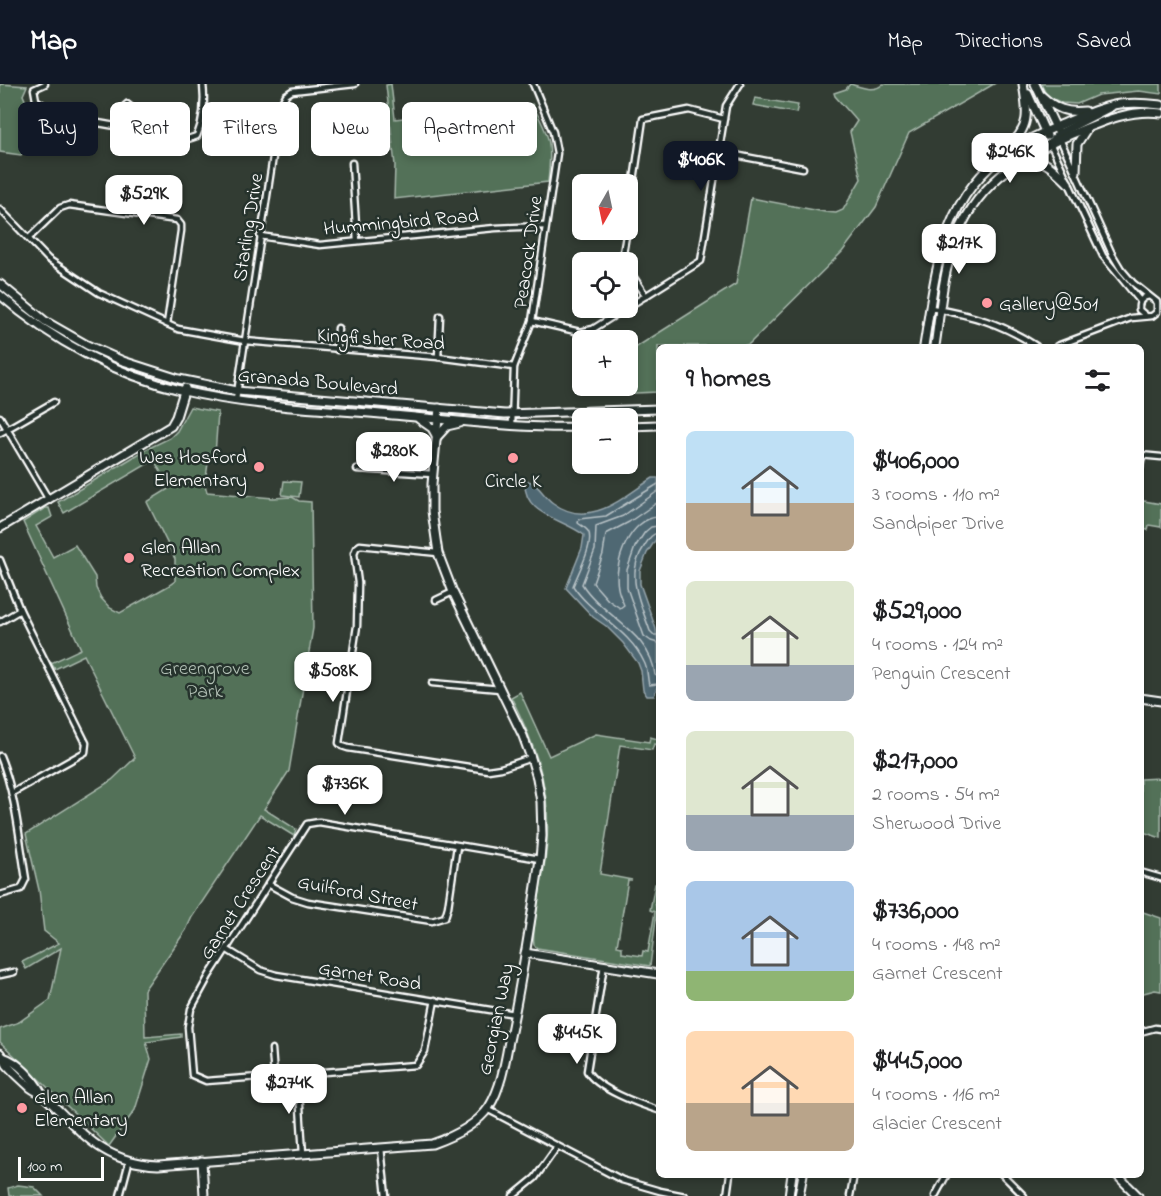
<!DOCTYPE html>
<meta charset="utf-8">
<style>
:root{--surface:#fff;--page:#f6f6f6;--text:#202124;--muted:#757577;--accent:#111827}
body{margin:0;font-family:"Indie Flower",sans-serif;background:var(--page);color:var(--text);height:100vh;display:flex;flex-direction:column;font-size:22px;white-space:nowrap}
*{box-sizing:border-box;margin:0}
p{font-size:20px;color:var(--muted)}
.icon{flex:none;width:33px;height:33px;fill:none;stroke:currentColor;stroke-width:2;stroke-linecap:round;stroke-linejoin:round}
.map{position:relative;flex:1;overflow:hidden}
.details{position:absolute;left:656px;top:260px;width:488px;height:834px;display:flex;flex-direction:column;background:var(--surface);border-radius:9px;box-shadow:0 3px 9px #0003}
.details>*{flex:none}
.banner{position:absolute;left:18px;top:18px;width:548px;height:54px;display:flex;gap:12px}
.needle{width:39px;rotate:189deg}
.tools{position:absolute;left:572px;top:90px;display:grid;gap:12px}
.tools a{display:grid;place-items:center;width:66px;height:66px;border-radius:9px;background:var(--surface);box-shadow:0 3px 9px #0003;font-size:30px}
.scale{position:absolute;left:18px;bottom:15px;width:86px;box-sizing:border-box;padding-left:6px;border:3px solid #fff;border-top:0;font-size:16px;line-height:21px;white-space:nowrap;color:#fff;-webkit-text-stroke:4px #26332d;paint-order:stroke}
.price{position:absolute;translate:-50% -51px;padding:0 14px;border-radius:12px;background:#fff;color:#222;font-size:20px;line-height:39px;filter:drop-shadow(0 2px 3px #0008)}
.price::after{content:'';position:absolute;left:50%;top:36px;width:18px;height:14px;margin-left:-9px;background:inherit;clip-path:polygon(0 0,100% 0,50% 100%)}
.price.current{background:var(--accent);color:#fff}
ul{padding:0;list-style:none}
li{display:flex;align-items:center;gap:18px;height:150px;padding:0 30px}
li span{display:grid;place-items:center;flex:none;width:168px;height:120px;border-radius:9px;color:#555}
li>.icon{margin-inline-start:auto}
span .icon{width:72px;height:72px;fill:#fffc;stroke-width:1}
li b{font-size:26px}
h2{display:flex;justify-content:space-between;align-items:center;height:72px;padding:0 30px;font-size:26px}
.chip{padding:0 21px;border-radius:9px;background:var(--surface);box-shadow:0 3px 9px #0003;font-size:21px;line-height:54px}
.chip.current{background:var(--accent);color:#fff}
header{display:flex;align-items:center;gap:36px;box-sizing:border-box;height:84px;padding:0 30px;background:var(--accent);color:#fff}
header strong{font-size:28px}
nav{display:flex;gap:33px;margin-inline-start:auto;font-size:21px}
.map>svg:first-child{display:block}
.green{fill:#527159;stroke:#a8b8ac;stroke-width:1.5}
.water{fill:#4f6873;stroke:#95a4ab;stroke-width:1.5}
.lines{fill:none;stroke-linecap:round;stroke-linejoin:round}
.shore{stroke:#b9c3c7;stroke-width:1.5}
.street-casing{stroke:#fff;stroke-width:9}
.secondary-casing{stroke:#fff;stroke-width:11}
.street{stroke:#26332d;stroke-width:4.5}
.secondary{stroke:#26332d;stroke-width:7}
.poi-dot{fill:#ff9aa2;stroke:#26332d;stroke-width:2}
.labels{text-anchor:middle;stroke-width:5;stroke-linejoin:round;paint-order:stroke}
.street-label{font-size:20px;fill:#fff;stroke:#26332d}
.poi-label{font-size:20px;fill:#fff;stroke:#26332d;text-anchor:start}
.park-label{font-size:20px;fill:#b1bfb4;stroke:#26332d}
</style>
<header>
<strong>Map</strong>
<nav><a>Map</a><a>Directions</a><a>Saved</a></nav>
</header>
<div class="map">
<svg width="1161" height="1112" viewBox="0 0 1161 1112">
<rect width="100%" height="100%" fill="#323c33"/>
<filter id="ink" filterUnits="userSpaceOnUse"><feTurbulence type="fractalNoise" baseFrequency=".0167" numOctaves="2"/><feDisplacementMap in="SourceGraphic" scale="12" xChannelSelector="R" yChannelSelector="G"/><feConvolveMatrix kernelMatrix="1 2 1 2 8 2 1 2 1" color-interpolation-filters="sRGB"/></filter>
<g filter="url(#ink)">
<g class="green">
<polygon points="0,0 27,2 23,11 26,18 39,25 47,32 21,71 0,68"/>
<path d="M391,0L395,35L532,20C551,54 552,60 548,98L394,115L395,81L386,1Z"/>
<path d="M850,0C861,3 874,9 883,0H994L909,49L876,123L842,168L749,260L743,262H658V308L613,310L612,302H627V269L736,200L751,114L825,128L836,129L843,126L861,95L850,48L857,37L835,12L834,9L846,5Z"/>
<polygon points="1041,0 1161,0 1161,10 1139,7 1098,11 1077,20 1062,19 1047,12"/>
<polygon points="755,14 798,21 796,29 753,21"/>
<polygon points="190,323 218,328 215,371 209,372 205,401 207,408 273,414 292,413 299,417 311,418 313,544 289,687 264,725 296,745 294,752 260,731 192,833 186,846 144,906 145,953 181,950 181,953 146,958 151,975 135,1026 109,1062 0,958 0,945 19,938 50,916 61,864 26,885 22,878 59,859 44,847 39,806 26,750 112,696 135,674 84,571 55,585 51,579 81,565 23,438 45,424 49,424 52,433 36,442 53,473 75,461 95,493 96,504 101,514 110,524 120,529 168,502 175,497 175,475 147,418 170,404 154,376 64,429 58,418 147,365 170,354 177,347"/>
<polygon points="284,397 301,398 299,413 282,411"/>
<polygon points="1144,417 1161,420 1161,443 1149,441 1148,446 1140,445 1140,418"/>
<path d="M520,608L549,672L596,650L649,658L650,653L658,655V661L654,660L652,666L620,661L600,790L632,796H628L617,862L622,863V869L642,872L643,867L648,868L655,828L650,826L655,800H657L655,819L657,828L650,882L537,864L534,861C531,845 542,801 544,783C555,718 540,670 511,613Z"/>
<polygon points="1161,694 1161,754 1140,747 1140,695"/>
<polygon points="1140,827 1161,834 1161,907 1155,906 1140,910"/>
<polygon points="18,1101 34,1103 43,1112 9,1112 8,1104"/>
</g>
<path class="water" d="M653,394H658V452L647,469L640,487V500L656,545L658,560V600L654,612H647L643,606L641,587L638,579L623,559L606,542L593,533L566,504L582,464L584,451C562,434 522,431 525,396C538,398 543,412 553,419C590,446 623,413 653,394Z"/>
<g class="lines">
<g class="shore">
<path d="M658,400L606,432L579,435L578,439C582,442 588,445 589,449C593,462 578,489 573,502C592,531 629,545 644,578C648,585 647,593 649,601L658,600"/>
<path d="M658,407L623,432L596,442L595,466L582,500C602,532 651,549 655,591L658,593"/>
<path d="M658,418L629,438L606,450L603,470L593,499L608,516L620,524L624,521C622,516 619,510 618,504C613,479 630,434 658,433"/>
<polyline points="658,442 651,443 645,448 635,463 627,486 627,504 644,552 651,557 658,559"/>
<path d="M658,449C651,450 649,455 645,461C624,491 640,517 650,547L654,551H658"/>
</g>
<g class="street-casing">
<g id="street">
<path d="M45,0L34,5L36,16L59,32L188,55L197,52C204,35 205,18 203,0"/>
<polyline points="117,41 118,28 127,20 132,24 130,43"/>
<polyline points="1050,59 1103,172 1140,217"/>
<polyline points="719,68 803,84"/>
<polyline points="352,79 357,157"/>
<polyline points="0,125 48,175 99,209 178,245 245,257 438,273 514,283"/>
<polyline points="627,144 643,35 689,26 724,35"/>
<polyline points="260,152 320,161 495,144 545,142"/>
<polyline points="29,154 60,124 69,121 177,136 181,141 181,147 167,240"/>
<polyline points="624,178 622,175 627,146"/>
<polyline points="627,183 646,212"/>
<path d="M931,224C971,231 1002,239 1036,262"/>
<path d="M1146,232L1139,226C1138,218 1142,213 1149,212"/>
<polyline points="532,237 580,248 593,245 701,177 726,22 740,0"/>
<polyline points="1057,262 1131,234 1152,232 1157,228 1157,218 1133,199 1121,185 1112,170 1060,55"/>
<polyline points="337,266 338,244"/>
<polyline points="438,273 440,232"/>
<polyline points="236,316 281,20 286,11 292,7 355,0"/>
<polyline points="0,333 49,416"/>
<polyline points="512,341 514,283 532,237 557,69 553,48 533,0"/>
<polyline points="0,349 54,318"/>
<polyline points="1140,371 1161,373"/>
<polyline points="1140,384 1142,371"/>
<polyline points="357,385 433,390"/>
<polyline points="438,469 360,461 356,464 354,469 358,499 357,542 339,659 342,662 348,664 488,686 501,684 531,674"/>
<polyline points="0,476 20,526 86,659 85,668 12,709"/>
<polyline points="436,516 453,508"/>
<polyline points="0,538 20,526"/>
<polyline points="432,599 500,605"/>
<path d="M0,672C16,711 19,754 26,795L21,805L0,811"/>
<polyline points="1140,788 1161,794"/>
<polyline points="268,800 292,813 308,818 432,837 445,833 448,823 457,762"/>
<polyline points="226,865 260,886 276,891 515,930"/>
<path d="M604,881L587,987C597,1005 639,1020 658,1026"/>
<polyline points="0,891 14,888"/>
<polyline points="435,916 425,967 416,981 206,997 192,991 188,943 191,925 209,892 307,740 319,738 540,775"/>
<polyline points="1140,948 1155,944 1161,945"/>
<polyline points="272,965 274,992"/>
<polyline points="298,991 303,1070"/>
<polyline points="487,1025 622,1096 660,1107 685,1112"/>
<polyline points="381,1064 386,1112"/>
<polyline points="1002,1090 1024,1112"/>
<polyline points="120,1112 129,1078"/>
<polyline points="513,1112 535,1094 557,1063"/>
<polyline points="727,1112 730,1090"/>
<polyline points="850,1112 854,1090"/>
<polyline points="935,1112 947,1090"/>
</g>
</g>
<g class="secondary-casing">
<g id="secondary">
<polyline points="1035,0 1057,46"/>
<polyline points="1028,10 1047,52"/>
<path d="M1042,12C1056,25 1066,29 1085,27"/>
<polyline points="1050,59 1058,50 1111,23"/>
<path d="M1006,64C1031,45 1028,28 1023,0"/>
<path d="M1023,77C1043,72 1055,86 1068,99"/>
<polyline points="1076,88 1077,60 1086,46"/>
<polyline points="0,200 45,237 87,261 123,277 179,295 237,307 505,330 658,325"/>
<path d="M0,211C52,257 117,291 184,307C251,323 323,325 392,331C455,336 518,345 582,343"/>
<path d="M924,262C936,188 940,115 1008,68C1023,57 1040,50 1056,43C1099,24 1112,15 1161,21"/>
<path d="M935,262C940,230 942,194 953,163C973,102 1017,74 1072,50C1101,38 1129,25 1161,29"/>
<polyline points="419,335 432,344 437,353 447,342 460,339"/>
<polyline points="627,342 658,341"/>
<polyline points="0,444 171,342 176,333 185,304"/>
<polyline points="1140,614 1161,617"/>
<polyline points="525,869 658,890"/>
<path d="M0,969C3,973 5,977 7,981C14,989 23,997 31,1004C36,1008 42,1009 46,1014C84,1050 102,1078 158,1081L432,1060C452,1053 476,1042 489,1023C501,1004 505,979 509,957C522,897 531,836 540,775L542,752L541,718L537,694L531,674L523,652L453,508L438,469L432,427V400L439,324"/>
<path d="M3,973C19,978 34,996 42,1010"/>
<polyline points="202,1077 204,1112"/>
<polyline points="1116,1090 1138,1112"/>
<polyline points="789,1112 792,1090"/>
<polyline points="799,1112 803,1090"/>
</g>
</g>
<use href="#street" class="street"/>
<use href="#secondary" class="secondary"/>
</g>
</g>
<g class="poi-dot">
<circle cx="987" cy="219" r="6"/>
<circle cx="513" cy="374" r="6"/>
<circle cx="259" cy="383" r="6"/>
<circle cx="129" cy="474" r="6"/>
<circle cx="22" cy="1024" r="6"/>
</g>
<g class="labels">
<g class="street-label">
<text transform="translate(401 137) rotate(-5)" y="7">Hummingbird Road</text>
<text transform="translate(247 143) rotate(-81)" y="7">Starling Drive</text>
<text transform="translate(527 168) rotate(-82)" y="7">Peacock Drive</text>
<text transform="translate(381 254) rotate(4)" y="7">Kingfisher Road</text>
<text transform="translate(318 297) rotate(5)" y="7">Granada Boulevard</text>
<text transform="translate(358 808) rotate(11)" y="7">Guilford Street</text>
<text transform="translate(239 818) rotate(-57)" y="7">Garnet Crescent</text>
<text transform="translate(370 891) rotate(9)" y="7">Garnet Road</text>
<text transform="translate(495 935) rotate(-78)" y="7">Georgian Way</text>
</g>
<g class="poi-label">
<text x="999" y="226">Gallery@501</text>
<text x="247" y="379" text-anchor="end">Wes Hosford<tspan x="247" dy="23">Elementary</tspan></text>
<text x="513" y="403" text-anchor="middle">Circle K</text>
<text x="141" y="469">Glen Allan<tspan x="141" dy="23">Recreation Complex</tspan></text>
<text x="34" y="1019">Glen Allan<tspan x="34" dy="23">Elementary</tspan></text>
</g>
<g class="park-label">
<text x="205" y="590">Greengrove<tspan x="205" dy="23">Park</tspan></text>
</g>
</g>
</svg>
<div class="tools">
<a><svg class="needle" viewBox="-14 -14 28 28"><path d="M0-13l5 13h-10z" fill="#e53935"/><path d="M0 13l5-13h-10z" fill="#757577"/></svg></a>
<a><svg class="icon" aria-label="locate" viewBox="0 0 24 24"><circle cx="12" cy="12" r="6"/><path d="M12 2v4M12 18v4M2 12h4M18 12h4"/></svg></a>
<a>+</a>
<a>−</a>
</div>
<div class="scale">100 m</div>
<b class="price" style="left:1010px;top:100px">$246K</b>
<b class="price current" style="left:701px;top:108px">$406K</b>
<b class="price" style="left:144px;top:142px">$529K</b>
<b class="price" style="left:959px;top:191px">$217K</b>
<b class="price" style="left:394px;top:399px">$280K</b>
<b class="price" style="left:333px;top:619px">$508K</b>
<b class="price" style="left:345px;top:732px">$736K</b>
<b class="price" style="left:577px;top:981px">$445K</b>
<b class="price" style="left:289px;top:1031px">$274K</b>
<div class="banner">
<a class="chip current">Buy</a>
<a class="chip">Rent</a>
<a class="chip">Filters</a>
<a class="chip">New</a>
<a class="chip">Apartment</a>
</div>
<section class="details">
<h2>9 homes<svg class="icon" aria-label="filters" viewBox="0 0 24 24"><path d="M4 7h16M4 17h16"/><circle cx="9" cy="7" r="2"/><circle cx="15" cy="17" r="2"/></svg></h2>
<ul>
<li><span style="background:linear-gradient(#bfe0f5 60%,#b9a48a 0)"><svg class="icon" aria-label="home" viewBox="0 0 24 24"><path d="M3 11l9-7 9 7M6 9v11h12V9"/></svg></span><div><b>$406,000</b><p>3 rooms · 110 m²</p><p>Sandpiper Drive</p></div></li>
<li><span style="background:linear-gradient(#dfe7d0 70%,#9aa5b1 0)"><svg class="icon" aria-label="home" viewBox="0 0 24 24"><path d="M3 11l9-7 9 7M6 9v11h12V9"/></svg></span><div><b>$529,000</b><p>4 rooms · 124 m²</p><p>Penguin Crescent</p></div></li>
<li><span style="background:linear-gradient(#dfe7d0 70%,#9aa5b1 0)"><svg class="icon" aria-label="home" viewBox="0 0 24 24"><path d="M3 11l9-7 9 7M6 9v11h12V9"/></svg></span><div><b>$217,000</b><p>2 rooms · 54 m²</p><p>Sherwood Drive</p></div></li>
<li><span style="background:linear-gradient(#a9c7e8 75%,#8fb573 0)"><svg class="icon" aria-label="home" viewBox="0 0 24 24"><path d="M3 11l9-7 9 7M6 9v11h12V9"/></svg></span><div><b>$736,000</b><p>4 rooms · 148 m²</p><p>Garnet Crescent</p></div></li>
<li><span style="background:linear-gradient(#ffd9b3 60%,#b9a48a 0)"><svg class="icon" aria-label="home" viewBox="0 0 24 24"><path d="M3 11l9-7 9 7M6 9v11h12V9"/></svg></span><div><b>$445,000</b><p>4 rooms · 116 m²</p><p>Glacier Crescent</p></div></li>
</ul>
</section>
</div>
